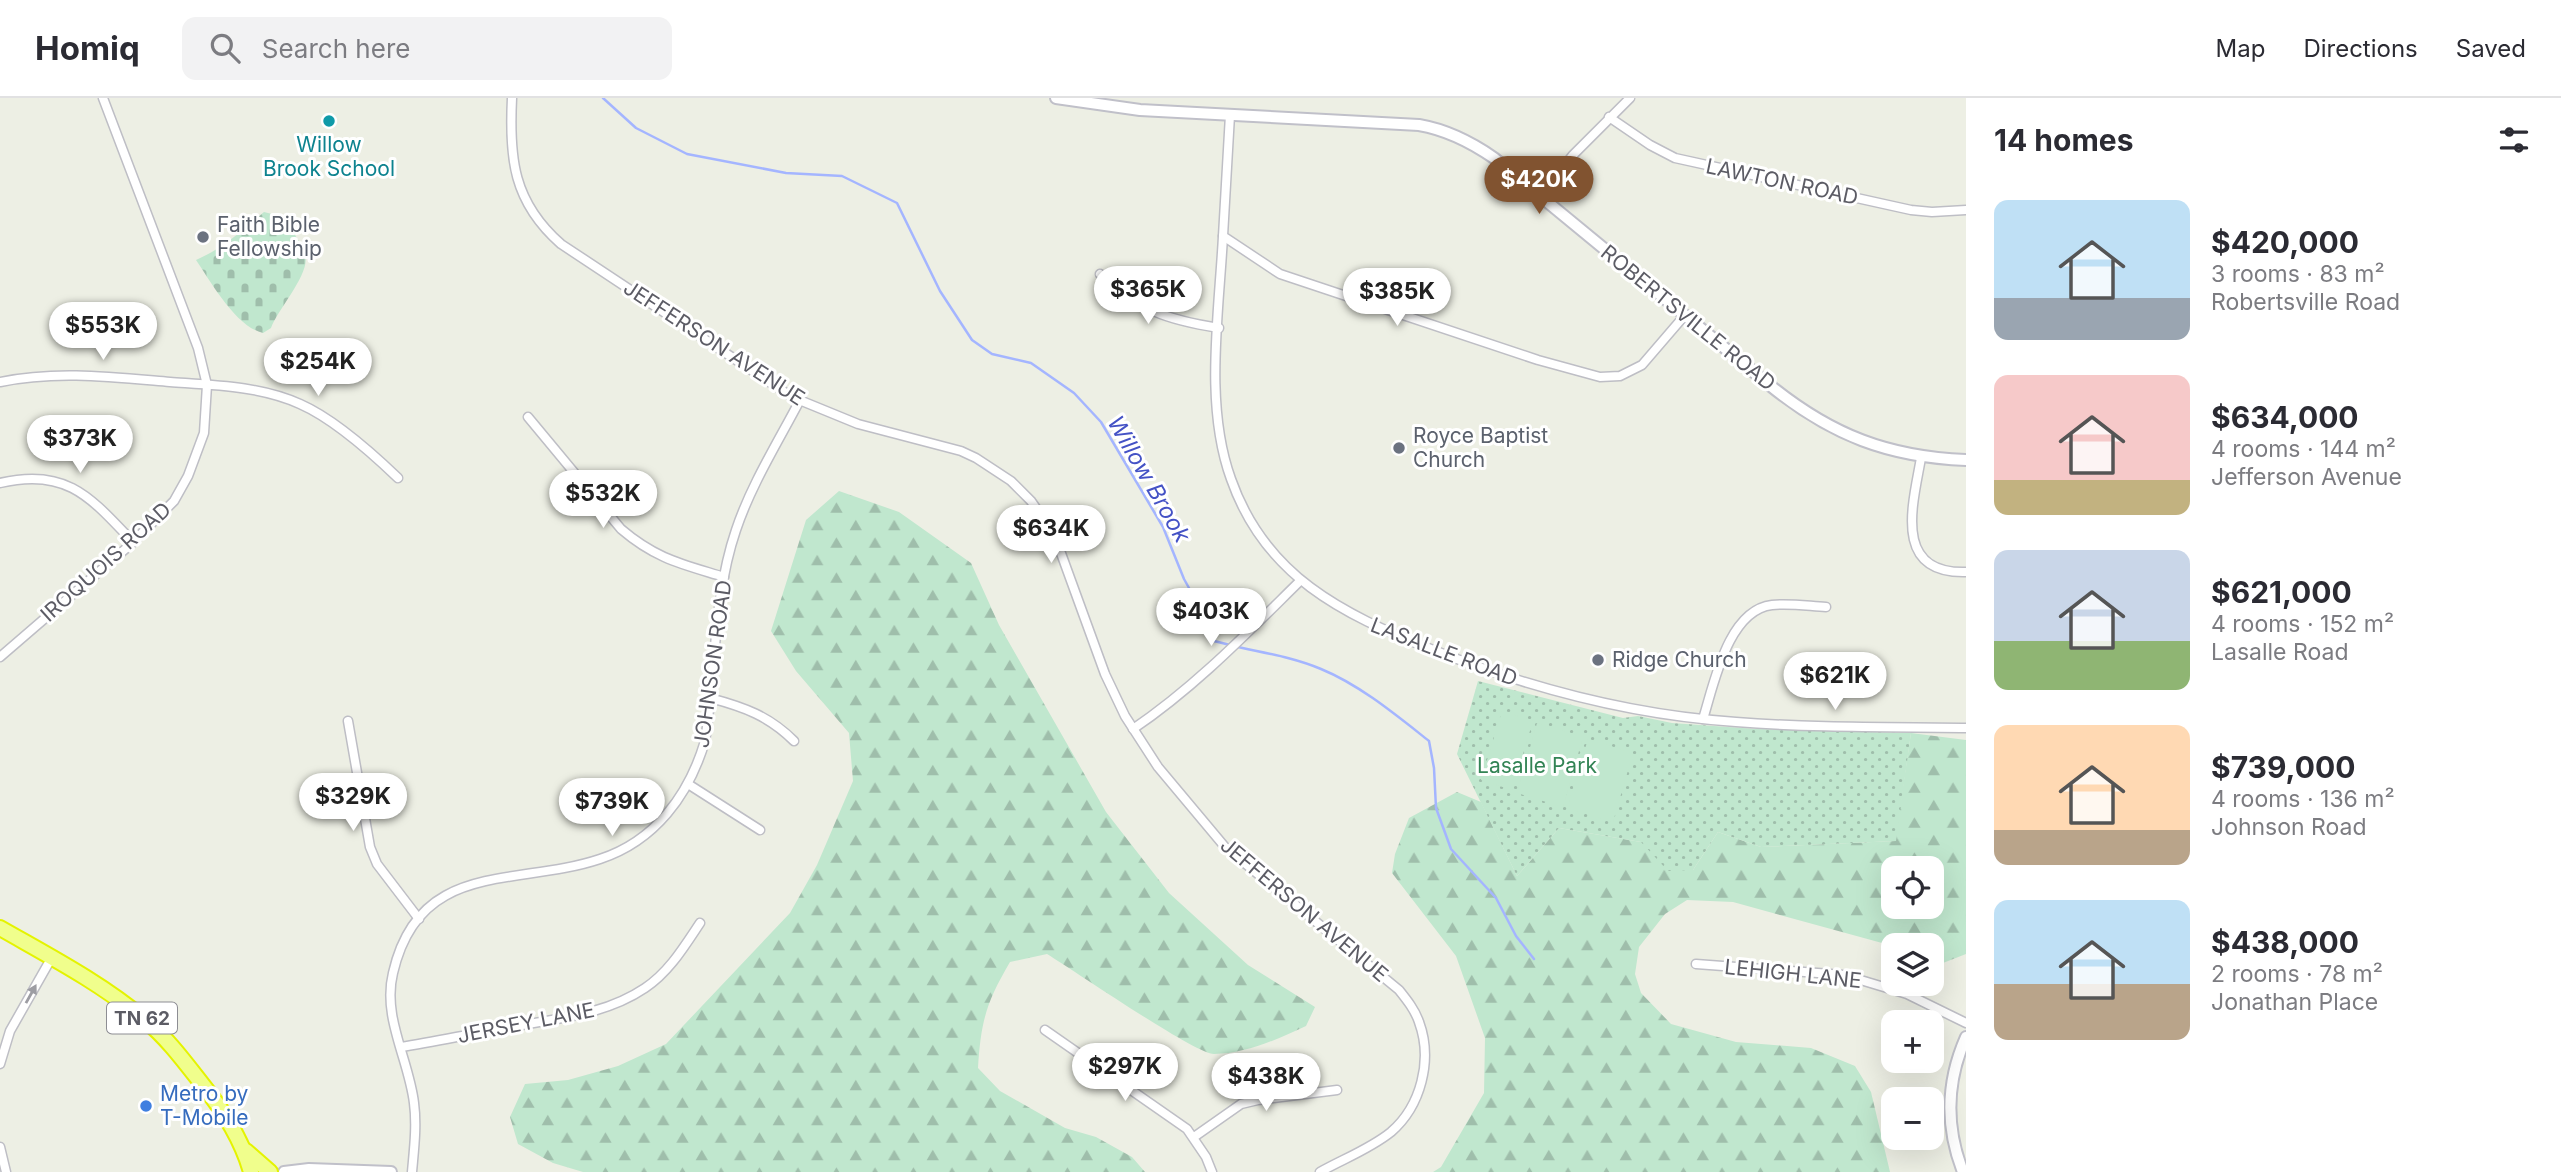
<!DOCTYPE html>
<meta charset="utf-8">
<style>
:root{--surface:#fff;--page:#f2f2f3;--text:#2b2b33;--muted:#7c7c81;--line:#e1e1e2;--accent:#815330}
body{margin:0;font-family:Inter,sans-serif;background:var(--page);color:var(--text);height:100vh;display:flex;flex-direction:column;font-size:26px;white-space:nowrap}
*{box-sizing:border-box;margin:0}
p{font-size:23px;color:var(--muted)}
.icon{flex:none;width:38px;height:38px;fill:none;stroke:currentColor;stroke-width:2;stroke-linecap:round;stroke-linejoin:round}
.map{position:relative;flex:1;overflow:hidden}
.details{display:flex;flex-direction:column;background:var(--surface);width:595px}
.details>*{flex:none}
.tools{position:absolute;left:1881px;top:758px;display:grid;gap:14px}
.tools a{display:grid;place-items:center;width:63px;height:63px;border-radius:14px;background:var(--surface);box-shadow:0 7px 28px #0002;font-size:35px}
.price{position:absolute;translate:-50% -60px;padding:0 16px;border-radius:24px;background:#fff;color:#222;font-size:23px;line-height:46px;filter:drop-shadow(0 2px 4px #0008)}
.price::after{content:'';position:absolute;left:50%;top:42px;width:21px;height:16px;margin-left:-10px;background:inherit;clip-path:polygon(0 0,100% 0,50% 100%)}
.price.on{background:var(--accent);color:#fff}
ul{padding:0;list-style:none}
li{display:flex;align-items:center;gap:21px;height:175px;padding:0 28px}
li span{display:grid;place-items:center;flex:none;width:196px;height:140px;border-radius:14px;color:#555}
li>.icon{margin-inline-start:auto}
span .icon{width:84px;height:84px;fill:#fffc;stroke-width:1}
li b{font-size:30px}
h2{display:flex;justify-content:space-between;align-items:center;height:84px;padding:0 28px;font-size:30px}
header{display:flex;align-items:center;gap:42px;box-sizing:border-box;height:98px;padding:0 35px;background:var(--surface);border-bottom:2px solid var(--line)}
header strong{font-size:33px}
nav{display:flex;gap:38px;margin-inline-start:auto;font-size:24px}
.search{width:490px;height:63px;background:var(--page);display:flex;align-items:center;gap:18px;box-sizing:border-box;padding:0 24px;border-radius:14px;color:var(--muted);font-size:26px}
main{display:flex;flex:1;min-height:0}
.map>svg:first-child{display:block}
.forest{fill:url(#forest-firs);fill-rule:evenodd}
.cemetery{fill:url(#cemetery-stones)}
.park{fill:url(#park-dots)}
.garden{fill:#c0e7ce}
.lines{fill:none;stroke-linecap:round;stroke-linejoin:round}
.stream{stroke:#a4b5ff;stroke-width:2.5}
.street-casing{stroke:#bebec5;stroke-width:11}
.secondary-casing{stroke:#c0c0c9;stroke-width:14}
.highway-casing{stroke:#e4f300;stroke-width:18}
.street{stroke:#fff;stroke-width:8}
.secondary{stroke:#fff;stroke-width:10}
.highway{stroke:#f0fe8c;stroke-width:14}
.oneway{fill:#9d9da3}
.culture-dot{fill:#0f9aa8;stroke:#fff;stroke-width:2.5}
.worship-dot{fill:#6b7280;stroke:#fff;stroke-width:2.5}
.shop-dot{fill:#3f7fe0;stroke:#fff;stroke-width:2.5}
.labels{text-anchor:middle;stroke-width:6;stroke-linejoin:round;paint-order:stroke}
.shield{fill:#fff;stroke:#8d8d93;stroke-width:2}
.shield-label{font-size:19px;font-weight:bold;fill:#5c5c65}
.culture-label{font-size:21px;fill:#0d838f;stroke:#fff}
.street-label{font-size:21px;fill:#5c5c65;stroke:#fff}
.worship-label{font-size:21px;fill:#5b616d;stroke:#fff;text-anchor:start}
.park-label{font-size:21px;fill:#338455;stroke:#fff}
.shop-label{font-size:21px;fill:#366cbe;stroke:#fff;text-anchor:start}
.water-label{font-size:23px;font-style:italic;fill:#4452c5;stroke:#fff}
</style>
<header>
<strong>Homiq</strong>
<div class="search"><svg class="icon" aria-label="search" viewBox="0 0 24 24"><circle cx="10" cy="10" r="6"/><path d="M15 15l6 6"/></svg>Search here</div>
<nav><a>Map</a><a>Directions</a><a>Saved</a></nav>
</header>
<main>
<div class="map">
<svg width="1966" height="1074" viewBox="0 0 1966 1074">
<defs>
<pattern id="forest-firs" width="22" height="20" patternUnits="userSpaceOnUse" patternTransform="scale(1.75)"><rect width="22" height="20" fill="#c0e7ce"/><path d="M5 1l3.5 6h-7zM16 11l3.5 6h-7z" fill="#9fbeab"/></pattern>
<pattern id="cemetery-stones" width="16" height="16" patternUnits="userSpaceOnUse" patternTransform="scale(1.75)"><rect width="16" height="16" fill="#c0e7ce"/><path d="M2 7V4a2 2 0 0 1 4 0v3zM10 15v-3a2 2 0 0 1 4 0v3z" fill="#9fbeab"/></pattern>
<pattern id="park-dots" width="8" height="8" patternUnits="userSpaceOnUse" patternTransform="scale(1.75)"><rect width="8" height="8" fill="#c0e7ce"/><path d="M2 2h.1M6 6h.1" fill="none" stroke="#9fbeab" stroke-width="1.8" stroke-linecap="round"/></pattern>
</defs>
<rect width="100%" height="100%" fill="#edefe4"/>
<g class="forest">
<path d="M839,393L899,414L971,465L999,527L1106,714L1169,795L1248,867L1315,909L1306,928C1278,941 1245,956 1214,956C1195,956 1072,871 1047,856L1010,864C986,905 981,923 978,970L1000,993L1065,1030L1096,1039L1132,1059L1145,1074H583L553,1065L518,1046L510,1019L525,986L568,982L618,968L666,946L790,815L817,767L853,683L849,635L796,573L771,533L806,422Z"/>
<path d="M1911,635L1966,642V856L1943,865L1932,861V847L1893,848L1733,804L1687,802L1665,816L1639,849L1635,876L1641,895L1671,926L1736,944L1811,950L1855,968L1871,994L1890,1074H1433L1441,1069L1484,995L1485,940L1456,858L1392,775L1395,756L1409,720L1457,694L1481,704L1517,778L1559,730L1641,744L1693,772L1718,734L1761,749L1895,743ZM1894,770H1932V808H1894Z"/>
</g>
<path class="cemetery" d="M264,114L284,119C291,131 301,144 305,157C311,175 278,211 271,230L263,235C236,229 211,184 196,162C223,150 242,133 264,114Z"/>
<polygon class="park" points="1478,583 1623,620 1638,618 1672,625 1756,631 1911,635 1896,743 1761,749 1718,734 1693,772 1668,773 1641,744 1559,730 1517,778 1457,656"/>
<g class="garden">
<polygon points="1502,613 1533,623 1512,692 1481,682"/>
<polygon points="1537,625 1583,639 1563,709 1517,695"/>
<polygon points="1588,641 1633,655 1613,724 1567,710"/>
</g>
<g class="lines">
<path class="stream" d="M603,0L636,30L687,56L786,75L842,78L897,105L940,193L972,242L992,256L1031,265L1074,295L1101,324L1163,429L1184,481L1199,508L1211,542C1247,553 1286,556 1321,571C1360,587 1396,617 1429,643L1434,670L1436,710L1451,751L1496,800L1516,838L1534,861"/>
<g class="street-casing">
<g id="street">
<path d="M512,0C509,60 513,104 561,146L792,299L858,326L961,353L976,360L1011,383L1031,403L1054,436L1105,576L1125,618L1158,669L1225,749L1399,892C1407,902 1415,912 1419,924C1433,962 1421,1008 1391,1034C1370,1051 1343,1061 1320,1074"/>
<polyline points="1230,17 1223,138 1280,176 1538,262 1600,279 1620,278 1642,267 1685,217"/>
<polyline points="1609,19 1650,47 1675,60 1911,112 1932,114 1966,112"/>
<polyline points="1540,99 1573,57 1630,0"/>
<path d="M1223,138C1219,216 1204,307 1231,381C1265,478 1342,516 1431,551C1529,590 1631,617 1736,624C1813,630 1890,629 1966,630"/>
<path d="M1100,176C1143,213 1163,221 1219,230"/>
<path d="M0,284C56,272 113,279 170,284C213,287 261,288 300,306C332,320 373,356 398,380"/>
<path d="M528,319L621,431C656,461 682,466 724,479"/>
<path d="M1921,360C1913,406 1892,476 1966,474"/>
<path d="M0,385C67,369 91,400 133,444"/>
<polyline points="0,559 130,447 174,403 188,378 204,335 207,287 198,250 103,0"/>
<path d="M710,600C744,609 769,618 794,643"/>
<path d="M1703,621C1714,586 1728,512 1772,507C1789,505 1808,508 1826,509"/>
<polyline points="348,623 370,749 377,766 419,821"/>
<path d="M1133,631C1195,589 1247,535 1300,483"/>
<polyline points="688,686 760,732"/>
<polyline points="1696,866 1844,877 1907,896 1966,925"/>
<polyline points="1045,932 1187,1031 1206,1059 1212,1074"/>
<path d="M401,949C438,943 475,935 512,929C558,920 605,917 645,890C669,874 684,849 700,825"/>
<polyline points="0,966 10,933 52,859"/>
<polyline points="1194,1039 1241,1006 1258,1002 1337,992"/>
<polyline points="0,1049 6,1074"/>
<path d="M412,1074C414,1051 417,1028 414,1005C409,962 382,919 393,875C419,761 517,789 600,761C655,743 689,697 705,643C716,574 713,499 736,432C751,387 778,344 800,302"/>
</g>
</g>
<g class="secondary-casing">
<g id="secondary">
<path d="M1056,0L1140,12L1419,27C1448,32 1471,44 1494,60L1772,289C1832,337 1888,359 1966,362"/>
<polyline points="284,1074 309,1071 391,1074"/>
<path d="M1963,1074C1945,1028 1946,984 1966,939"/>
</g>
</g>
<g class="highway-casing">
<g id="highway">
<path d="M0,830C49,858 101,885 145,922C167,940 184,963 202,986C223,1012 242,1042 251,1074"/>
<polyline points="246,1053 270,1074"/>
</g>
</g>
<use href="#street" class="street"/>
<use href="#secondary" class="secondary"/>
<use href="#highway" class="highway"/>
</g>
<defs><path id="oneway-solid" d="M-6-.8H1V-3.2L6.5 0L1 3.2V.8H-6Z" transform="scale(1.75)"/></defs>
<use class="oneway" href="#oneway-solid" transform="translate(31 896) rotate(-61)"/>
<circle class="culture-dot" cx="329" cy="23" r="7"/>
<g class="worship-dot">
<circle cx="203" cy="139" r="7"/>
<circle cx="1399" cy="350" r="7"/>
<circle cx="1598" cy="562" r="7"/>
</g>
<circle class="shop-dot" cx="146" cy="1008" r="7"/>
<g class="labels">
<rect class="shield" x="107" y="904.5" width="70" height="31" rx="5"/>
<g class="shield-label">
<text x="142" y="927">TN 62</text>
</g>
<g class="culture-label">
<text x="329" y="54">Willow<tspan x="329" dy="24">Brook School</tspan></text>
</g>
<g class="street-label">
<text transform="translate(1782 84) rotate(12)" y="7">LAWTON ROAD</text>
<text transform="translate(1688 220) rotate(39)" y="7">ROBERTSVILLE ROAD</text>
<text transform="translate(714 245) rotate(33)" y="7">JEFFERSON AVENUE</text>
<text transform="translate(106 464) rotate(-42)" y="7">IROQUOIS ROAD</text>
<text transform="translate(1444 554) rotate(21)" y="7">LASALLE ROAD</text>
<text transform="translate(713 566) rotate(-82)" y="7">JOHNSON ROAD</text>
<text transform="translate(1304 812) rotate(40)" y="7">JEFFERSON AVENUE</text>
<text transform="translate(1793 876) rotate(6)" y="7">LEHIGH LANE</text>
<text transform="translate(526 925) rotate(-11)" y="7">JERSEY LANE</text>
</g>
<g class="worship-label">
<text x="217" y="134">Faith Bible<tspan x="217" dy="24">Fellowship</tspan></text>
<text x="1413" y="345">Royce Baptist<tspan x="1413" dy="24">Church</tspan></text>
<text x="1612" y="569">Ridge Church</text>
</g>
<g class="park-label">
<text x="1537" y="675">Lasalle Park</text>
</g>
<g class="shop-label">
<text x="160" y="1003">Metro by<tspan x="160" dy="24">T-Mobile</tspan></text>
</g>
<g class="water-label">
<text transform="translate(1149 381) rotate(60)" y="8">Willow Brook</text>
</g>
</g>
</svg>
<div class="tools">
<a><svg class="icon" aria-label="locate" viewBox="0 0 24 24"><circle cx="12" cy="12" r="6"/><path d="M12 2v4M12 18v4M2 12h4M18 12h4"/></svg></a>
<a><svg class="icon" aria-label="layers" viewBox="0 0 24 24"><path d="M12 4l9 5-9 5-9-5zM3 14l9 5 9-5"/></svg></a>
<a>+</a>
<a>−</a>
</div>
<b class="price on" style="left:1539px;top:118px">$420K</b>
<b class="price" style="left:1148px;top:228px">$365K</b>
<b class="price" style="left:1397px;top:230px">$385K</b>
<b class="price" style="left:103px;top:264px">$553K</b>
<b class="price" style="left:318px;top:300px">$254K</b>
<b class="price" style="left:80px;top:377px">$373K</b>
<b class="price" style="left:603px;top:432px">$532K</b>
<b class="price" style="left:1051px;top:467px">$634K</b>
<b class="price" style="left:1211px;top:550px">$403K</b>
<b class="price" style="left:1835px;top:614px">$621K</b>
<b class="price" style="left:353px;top:735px">$329K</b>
<b class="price" style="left:612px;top:740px">$739K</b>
<b class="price" style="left:1125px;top:1005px">$297K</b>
<b class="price" style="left:1266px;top:1015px">$438K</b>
</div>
<section class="details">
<h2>14 homes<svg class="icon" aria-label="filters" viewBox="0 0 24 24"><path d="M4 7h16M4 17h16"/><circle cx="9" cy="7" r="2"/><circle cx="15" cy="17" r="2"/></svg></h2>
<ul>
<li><span style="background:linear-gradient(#bfe0f5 70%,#9aa5b1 0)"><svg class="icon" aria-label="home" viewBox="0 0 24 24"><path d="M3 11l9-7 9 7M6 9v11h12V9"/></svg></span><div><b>$420,000</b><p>3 rooms · 83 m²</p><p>Robertsville Road</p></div></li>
<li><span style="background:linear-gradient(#f6c9c9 75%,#c2b280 0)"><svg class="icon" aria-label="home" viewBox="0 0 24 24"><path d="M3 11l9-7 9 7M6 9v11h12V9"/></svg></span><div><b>$634,000</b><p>4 rooms · 144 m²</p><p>Jefferson Avenue</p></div></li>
<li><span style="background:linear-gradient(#c9d6e8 65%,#8fb573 0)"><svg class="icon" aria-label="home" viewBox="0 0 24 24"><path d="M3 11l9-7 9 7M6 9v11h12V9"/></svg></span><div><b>$621,000</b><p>4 rooms · 152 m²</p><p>Lasalle Road</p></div></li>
<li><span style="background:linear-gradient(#ffd9b3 75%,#b9a48a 0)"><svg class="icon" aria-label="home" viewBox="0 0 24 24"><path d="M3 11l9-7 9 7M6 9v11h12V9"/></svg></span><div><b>$739,000</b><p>4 rooms · 136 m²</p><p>Johnson Road</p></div></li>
<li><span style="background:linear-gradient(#bfe0f5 60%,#b9a48a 0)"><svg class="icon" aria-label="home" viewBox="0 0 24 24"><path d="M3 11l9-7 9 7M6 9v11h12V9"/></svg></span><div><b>$438,000</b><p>2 rooms · 78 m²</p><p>Jonathan Place</p></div></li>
</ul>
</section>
</main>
